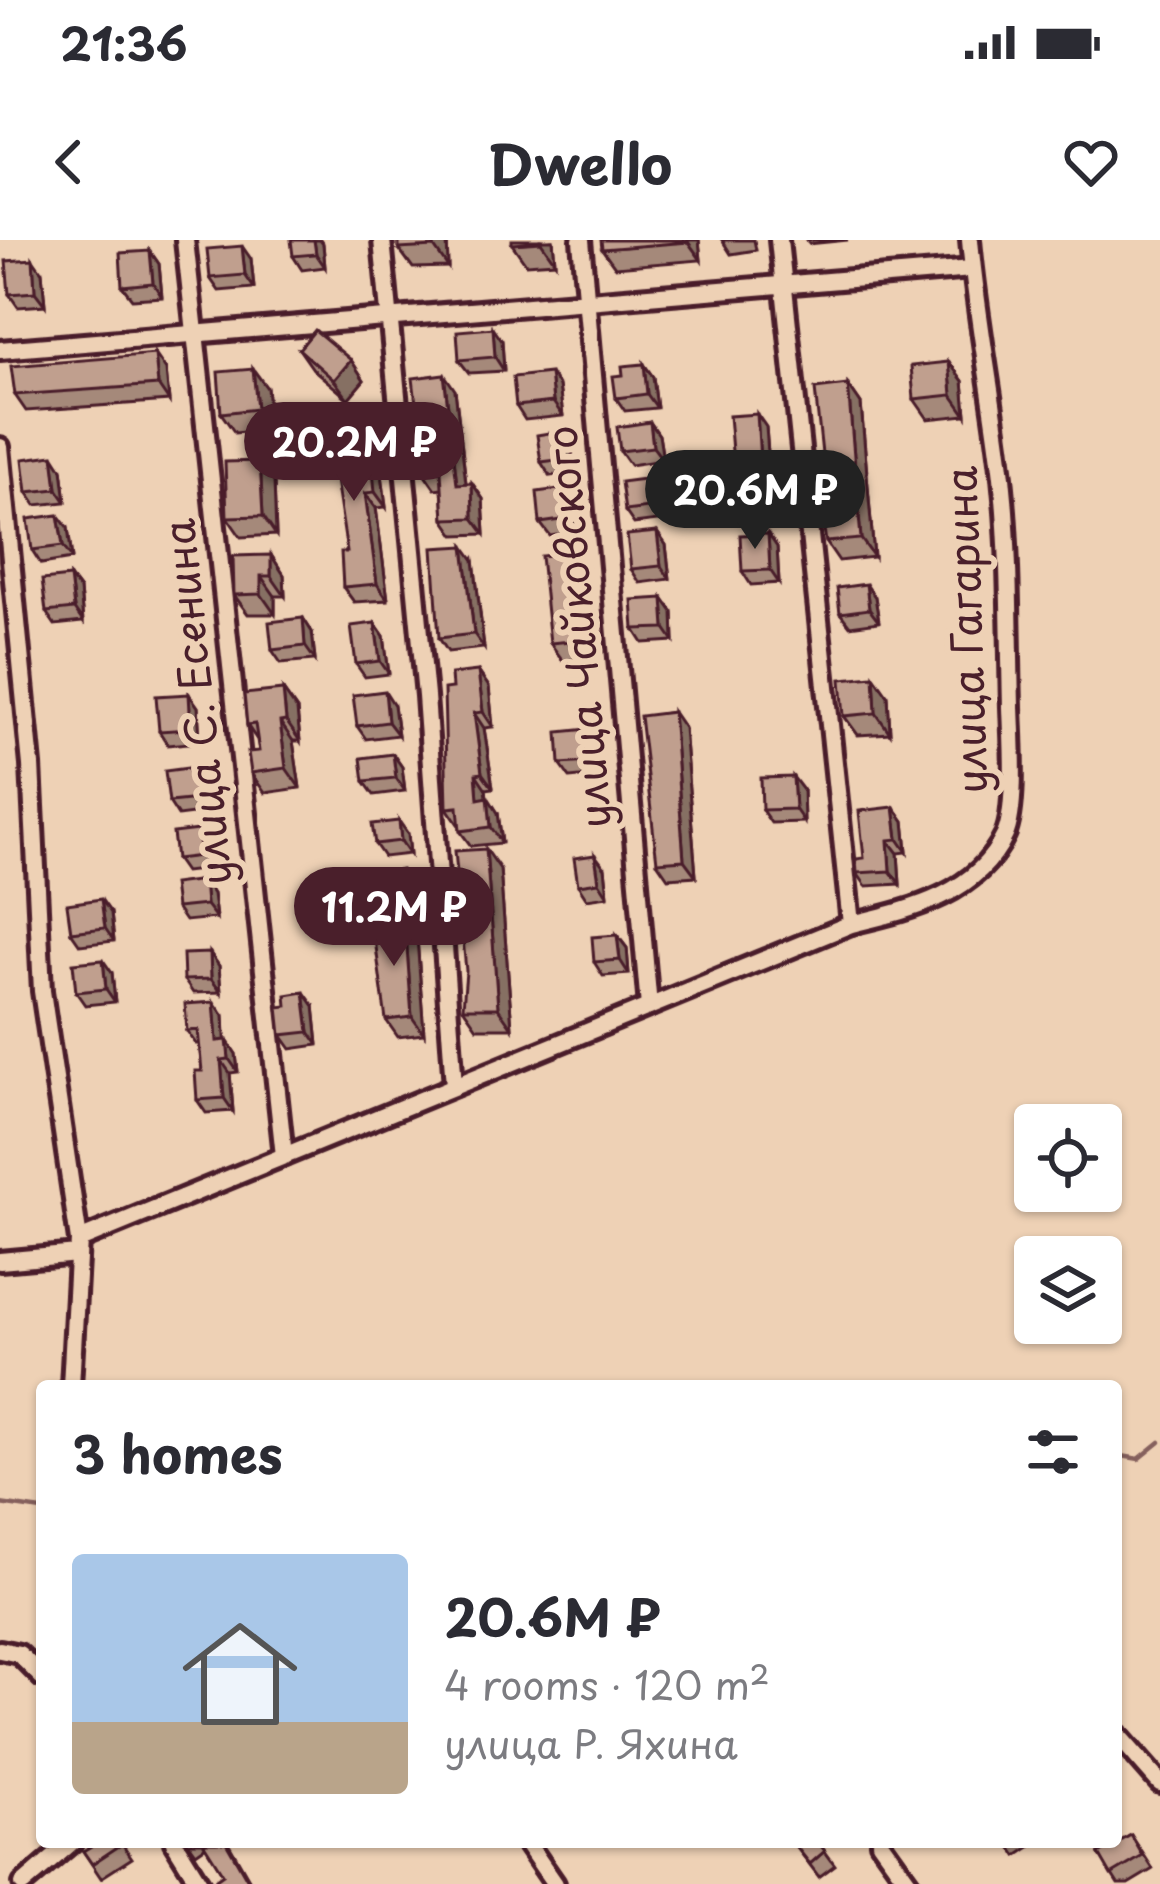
<!DOCTYPE html>
<meta charset="utf-8">
<style>
:root{--surface:#fff;--page:#f7f7f7;--text:#2b2b33;--muted:#7c7c81;--accent:#4a1f2b}
body{margin:0;font-family:"Playpen Sans",sans-serif;background:var(--page);color:var(--text);height:100vh;display:flex;flex-direction:column;font-size:45px;white-space:nowrap}
*{box-sizing:border-box;margin:0}
p{font-size:39px;color:var(--muted)}
.icon{flex:none;width:66px;height:66px;fill:none;stroke:currentColor;stroke-width:2;stroke-linecap:round;stroke-linejoin:round}
.map{position:relative;flex:1;overflow:hidden}
.drawer{position:absolute;left:36px;top:1140px;width:1086px;height:468px;display:flex;flex-direction:column;background:var(--surface);border-radius:12px;box-shadow:0 3px 9px #0004}
.drawer>*{flex:none}
.fabs{position:absolute;left:1014px;top:864px;display:grid;gap:24px}
.fabs a{display:grid;place-items:center;width:108px;height:108px;border-radius:12px;background:var(--surface);box-shadow:0 3px 9px #0004;font-size:60px}
.price{position:absolute;translate:-50% -102px;padding:0 27px;border-radius:42px;background:var(--accent);color:#fff;font-size:39px;line-height:78px;filter:drop-shadow(0 3px 6px #0008)}
.price::after{content:'';position:absolute;left:50%;top:72px;width:36px;height:27px;margin-left:-18px;background:inherit;clip-path:polygon(0 0,100% 0,50% 100%)}
.price.on{background:#222;color:#fff}
ul{padding:0;list-style:none}
li{display:flex;align-items:center;gap:36px;height:300px;padding:0 36px}
li span{display:grid;place-items:center;flex:none;width:336px;height:240px;border-radius:12px;color:#555}
li>.icon{margin-inline-start:auto}
span .icon{width:144px;height:144px;fill:#fffc;stroke-width:1}
li b{font-size:51px}
h2{display:flex;justify-content:space-between;align-items:center;height:144px;padding:0 36px;font-size:51px}
.status{display:flex;justify-content:space-between;align-items:center;height:84px;padding:0 60px;background:var(--surface);direction:ltr}
.status svg{height:33px;fill:currentColor}
header{display:flex;justify-content:space-between;align-items:center;height:156px;padding:0 36px;background:var(--surface);font-size:54px;font-weight:700}
.map>svg:first-child{display:block}
.lines{fill:none;stroke-linecap:round;stroke-linejoin:round}
.stream{stroke:#85605d;stroke-width:4.5}
.minor-casing{stroke:#4a1f2b;stroke-width:26}
.minor{stroke:#eed1b5;stroke-width:16}
.wall{fill:#a5897a;stroke:#4a1f2b;stroke-width:3}
.shaded-wall{fill:#866f63;stroke:#4a1f2b;stroke-width:3}
.building{fill:#c09f8e;stroke:#4a1f2b;stroke-width:3}
.labels{text-anchor:middle;stroke-width:12;stroke-linejoin:round;paint-order:stroke}
.street-label{font-size:42px;fill:#4a1f2b;stroke:#eed1b5}
</style>
<div class="status"><b>21:36</b><svg viewBox="0 0 49 12"><path d="M0 12V9h3v3zM5 12V6h3v6zM10 12V3h3v9zM15 12V0h3v12zM26 1h20v11H26zM47 4h2v5h-2z"/></svg></div>
<header><svg class="icon" aria-label="back" viewBox="0 0 24 24"><path d="M15 5l-7 7 7 7"/></svg>Dwello<svg class="icon" aria-label="heart" viewBox="0 0 24 24"><path d="M12 20l-8-8c-3-5 5-10 8-4 3-6 11-1 8 4z"/></svg></header>
<div class="map">
<svg width="1160" height="1644" viewBox="0 0 1160 1644">
<rect width="100%" height="100%" fill="#eed1b5"/>
<filter id="ink" filterUnits="userSpaceOnUse"><feTurbulence type="fractalNoise" baseFrequency=".00833" numOctaves="2"/><feDisplacementMap in="SourceGraphic" scale="24" xChannelSelector="R" yChannelSelector="G"/><feConvolveMatrix kernelMatrix="1 2 1 2 8 2 1 2 1" color-interpolation-filters="sRGB"/></filter>
<g filter="url(#ink)">
<g class="lines">
<g class="stream">
<polyline points="1116,1215 1139,1219 1160,1202"/>
<polyline points="0,1264 42,1270"/>
</g>
<g class="minor-casing">
<g id="minor">
<polyline points="185,0 284,916"/>
<polyline points="382,0 426,456 454,846"/>
<polyline points="581,0 649,767"/>
<polyline points="779,0 851,684"/>
<polyline points="0,110 972,29"/>
<polyline points="0,207 31,525 42,751 79,1000 71,1146"/>
<path d="M79,1000L851,684C909,670 976,656 1005,595C1017,568 1012,499 1011,467C1009,391 1010,313 1002,237C993,158 977,79 970,0"/>
<polyline points="0,1021 78,1014"/>
<polyline points="0,1410 19,1414 42,1437"/>
<polyline points="1116,1493 1160,1543"/>
<polyline points="174,1602 200,1644"/>
<polyline points="526,1602 555,1644"/>
<polyline points="880,1602 910,1644"/>
<polyline points="23,1644 72,1602"/>
</g>
</g>
<use href="#minor" class="minor"/>
</g>
<g class="wall">
<polygon points="399,0 447,0 448,27 413,28 399,9"/>
<polygon points="553,0 555,22 526,24 512,4"/>
<polygon points="699,0 701,20 615,27 602,9"/>
<polygon points="722,0 754,0 756,10 731,14"/>
<polygon points="807,0 848,0 809,4"/>
<polygon points="323,4 325,27 302,30 293,16"/>
<polygon points="150,11 159,24 162,57 132,59 122,46"/>
<polygon points="251,19 254,48 219,51 210,38"/>
<polygon points="42,32 45,65 18,67 9,54"/>
<polygon points="502,101 504,131 469,133 459,120"/>
<polygon points="299,109 351,120 364,140 348,159 313,129"/>
<polygon points="949,122 963,141 966,175 928,179 914,159"/>
<polygon points="644,124 653,137 657,168 625,171 616,158 623,135"/>
<polygon points="166,130 169,161 26,171 15,155"/>
<polygon points="848,145 861,164 874,317 839,321 826,302 822,214"/>
<polygon points="559,146 563,176 525,180 516,166"/>
<polygon points="267,148 271,189 235,193 221,173"/>
<polygon points="455,150 466,243 472,243 483,259 485,294 455,295 444,279 442,248 435,249 424,233"/>
<polygon points="650,182 659,195 663,220 630,225 620,211"/>
<polygon points="766,187 773,281 746,284 737,270"/>
<polygon points="370,199 372,219 382,234 386,267 376,268 388,360 354,362 343,347 347,312"/>
<polygon points="571,205 574,232 550,236 541,222"/>
<polygon points="260,221 274,241 276,295 241,297 227,277"/>
<polygon points="62,229 66,262 36,265 27,252"/>
<polygon points="652,238 662,251 666,280 634,284 625,271"/>
<polygon points="565,258 576,271 578,292 550,296 540,283"/>
<polygon points="68,288 72,319 41,324 32,310"/>
<polygon points="657,292 666,305 670,339 640,343 631,329"/>
<polygon points="768,294 777,307 779,343 751,345 742,331"/>
<polygon points="271,315 284,335 285,356 275,356 275,374 248,374 234,355"/>
<polygon points="474,320 484,408 448,412 439,398"/>
<polygon points="579,331 594,418 563,421 550,403"/>
<polygon points="70,337 80,350 83,382 55,385 46,372"/>
<polygon points="875,357 879,382 850,386 840,373"/>
<polygon points="673,372 674,401 643,403 634,389"/>
<polygon points="303,378 312,392 315,420 281,423 272,410"/>
<polygon points="375,383 384,396 389,434 365,437 356,424"/>
<polygon points="478,431 489,447 493,487 484,488 493,548 486,549 487,558 498,573 502,603 471,606 460,591 460,583 458,584 447,568 452,448"/>
<polygon points="283,450 297,470 300,501 293,501 300,548 265,553 251,533 259,511 257,500 247,485"/>
<polygon points="189,454 198,467 200,502 168,505 159,491"/>
<polygon points="888,456 890,493 858,495 844,476"/>
<polygon points="394,465 398,495 366,499 357,486"/>
<polygon points="684,488 696,636 668,638 657,622"/>
<polygon points="598,502 601,535 570,538 560,524"/>
<polygon points="393,514 402,527 405,551 374,555 364,541"/>
<polygon points="205,541 209,572 178,576 169,562"/>
<polygon points="803,550 804,582 771,583 762,570"/>
<polygon points="894,567 904,581 907,612 898,613 900,644 866,646 857,633"/>
<polygon points="408,594 410,614 384,617 375,604"/>
<polygon points="207,603 210,629 185,632 176,619"/>
<polygon points="605,628 608,656 587,659 578,645"/>
<polygon points="500,629 512,788 477,788 463,768"/>
<polygon points="204,640 213,654 216,678 185,681 176,668"/>
<polygon points="410,644 413,670 385,673 376,660"/>
<polygon points="111,673 114,701 80,705 71,692"/>
<polygon points="405,681 417,698 424,794 398,797 386,780"/>
<polygon points="617,695 627,708 629,734 603,736 594,722"/>
<polygon points="210,713 219,726 221,752 193,753 184,740"/>
<polygon points="112,733 115,762 85,765 76,752"/>
<polygon points="314,766 318,805 291,809 281,795"/>
<polygon points="224,776 225,800 236,814 238,832 230,833 233,871 206,873 197,860 202,831 199,804 196,804 187,791"/>
<polygon points="1131,1595 1153,1629 1128,1644 1118,1644 1099,1614"/>
<polygon points="121,1602 132,1618 101,1638 83,1611"/>
<polygon points="188,1602 228,1602 252,1644 219,1644 223,1634 206,1606 196,1613"/>
<polygon points="818,1602 835,1625 819,1637 794,1604"/>
<polygon points="1008,1602 1038,1602 1017,1616"/>
</g>
<g class="shaded-wall">
<polygon points="314,0 320,0 323,4 325,27 316,14"/>
<polygon points="434,0 447,0 448,27 434,7"/>
<polygon points="541,0 553,0 555,22 541,2"/>
<polygon points="688,0 699,0 701,20 688,2"/>
<polygon points="242,6 251,19 254,48 245,35"/>
<polygon points="150,11 159,24 162,57 153,43"/>
<polygon points="33,19 42,32 45,65 35,52"/>
<polygon points="493,88 502,101 504,131 495,117"/>
<polygon points="155,114 166,130 169,161 158,145"/>
<polygon points="351,120 364,140 348,159 334,140"/>
<polygon points="949,122 963,141 966,175 952,155"/>
<polygon points="644,124 653,137 657,168 647,154"/>
<polygon points="253,129 267,148 271,189 257,169"/>
<polygon points="550,133 559,146 563,176 553,162"/>
<polygon points="444,134 455,150 468,260 457,244"/>
<polygon points="848,145 861,164 874,317 861,299"/>
<polygon points="757,174 766,187 773,281 763,268"/>
<polygon points="650,182 659,195 663,220 653,207"/>
<polygon points="359,184 370,199 372,219 382,234 386,267 375,252 363,220"/>
<polygon points="561,191 571,205 574,232 565,219"/>
<polygon points="53,215 62,229 66,262 57,249"/>
<polygon points="260,221 274,241 276,295 263,276"/>
<polygon points="652,238 662,251 666,280 656,267"/>
<polygon points="472,243 483,259 485,294 473,278"/>
<polygon points="559,249 576,271 578,292 569,279 560,259"/>
<polygon points="365,253 376,268 388,360 377,344"/>
<polygon points="58,275 68,288 72,319 63,306"/>
<polygon points="657,292 666,305 670,339 661,326"/>
<polygon points="768,294 777,307 779,343 770,330"/>
<polygon points="464,306 474,320 484,408 474,394"/>
<polygon points="567,313 579,331 594,418 582,400"/>
<polygon points="271,315 284,335 285,356 271,336"/>
<polygon points="261,336 275,356 275,374 261,354"/>
<polygon points="70,337 80,350 83,382 74,369"/>
<polygon points="866,344 875,357 879,382 869,369"/>
<polygon points="663,358 673,372 674,401 665,388"/>
<polygon points="303,378 312,392 315,420 305,406"/>
<polygon points="375,383 384,396 389,434 380,421"/>
<polygon points="478,431 489,447 493,487 483,472"/>
<polygon points="874,436 888,456 890,493 876,473"/>
<polygon points="283,450 297,470 300,501 286,481"/>
<polygon points="385,451 394,465 398,495 388,482"/>
<polygon points="189,454 198,467 200,502 191,489"/>
<polygon points="673,472 684,488 696,636 684,620"/>
<polygon points="474,473 484,488 493,548 482,533"/>
<polygon points="280,482 293,501 300,548 286,528"/>
<polygon points="589,489 598,502 601,535 591,522"/>
<polygon points="393,514 402,527 405,551 396,538"/>
<polygon points="196,527 205,541 209,572 199,559"/>
<polygon points="476,534 486,549 489,574 478,559"/>
<polygon points="793,537 803,550 804,582 795,569"/>
<polygon points="488,557 498,573 502,603 491,587"/>
<polygon points="894,567 904,581 907,612 898,599"/>
<polygon points="399,581 408,594 410,614 401,601"/>
<polygon points="198,590 207,603 210,629 201,616"/>
<polygon points="888,600 898,613 900,644 890,631"/>
<polygon points="486,609 500,629 512,788 498,768"/>
<polygon points="595,615 605,628 608,656 599,642"/>
<polygon points="401,630 410,644 413,670 404,657"/>
<polygon points="204,640 213,654 216,678 206,665"/>
<polygon points="101,659 111,673 114,701 105,688"/>
<polygon points="405,681 417,698 424,794 412,777"/>
<polygon points="617,695 627,708 629,734 620,720"/>
<polygon points="210,713 219,726 221,752 211,739"/>
<polygon points="103,720 112,733 115,762 106,749"/>
<polygon points="304,752 314,766 318,805 309,792"/>
<polygon points="214,762 224,776 226,815 217,801"/>
<polygon points="227,800 236,814 238,832 229,819"/>
<polygon points="221,820 230,833 233,871 224,858"/>
</g>
<g class="building">
<polygon points="291,0 314,0 316,14 293,16"/>
<polygon points="399,0 434,0 434,7 399,9"/>
<polygon points="512,0 541,0 541,2 512,4"/>
<polygon points="601,0 688,0 688,2 602,9"/>
<polygon points="242,6 245,35 210,38 207,9"/>
<polygon points="150,11 153,43 122,46 120,13"/>
<polygon points="33,19 35,52 9,54 6,21"/>
<polygon points="493,88 495,117 459,120 457,91"/>
<polygon points="315,90 351,120 334,140 299,109"/>
<polygon points="155,114 158,145 15,155 11,126"/>
<polygon points="949,122 952,155 914,159 911,126"/>
<polygon points="644,124 647,154 616,158 613,136 623,135 622,126"/>
<polygon points="253,129 257,169 221,173 218,132"/>
<polygon points="550,133 553,162 516,166 513,137"/>
<polygon points="444,134 457,244 472,243 473,278 444,279 441,231 424,233 413,138"/>
<polygon points="848,145 861,299 826,302 813,215 822,214 815,149"/>
<polygon points="757,174 763,268 737,270 729,176"/>
<polygon points="650,182 653,207 620,211 617,187"/>
<polygon points="359,184 363,220 372,219 375,252 365,253 377,344 343,347 341,312 347,312 328,187"/>
<polygon points="561,191 565,219 541,222 537,195"/>
<polygon points="53,215 57,249 27,252 23,219"/>
<polygon points="260,221 263,276 227,277 225,222"/>
<polygon points="652,238 656,267 625,271 621,242"/>
<polygon points="559,249 560,259 567,258 569,279 540,283 537,252"/>
<polygon points="58,275 63,306 32,310 28,279"/>
<polygon points="657,292 661,326 631,329 627,295"/>
<polygon points="768,294 770,330 742,331 740,295"/>
<polygon points="464,306 474,394 439,398 433,308"/>
<polygon points="567,313 582,400 550,403 541,316"/>
<polygon points="271,315 271,336 261,336 261,354 234,355 233,316"/>
<polygon points="70,337 74,369 46,372 42,340"/>
<polygon points="866,344 869,369 840,373 837,348"/>
<polygon points="663,358 665,388 634,389 632,360"/>
<polygon points="303,378 305,406 272,410 269,382"/>
<polygon points="375,383 380,421 356,424 351,386"/>
<polygon points="478,431 483,472 474,473 482,533 476,534 478,559 488,557 491,587 460,591 458,567 447,568 444,449 452,448 451,434"/>
<polygon points="874,436 876,473 844,476 841,439"/>
<polygon points="283,450 286,481 280,482 286,528 251,533 248,512 259,511 255,484 247,485 244,454"/>
<polygon points="385,451 388,482 357,486 353,455"/>
<polygon points="189,454 191,489 159,491 156,456"/>
<polygon points="673,472 684,620 657,622 640,476"/>
<polygon points="589,489 591,522 560,524 558,492"/>
<polygon points="393,514 396,538 364,541 361,518"/>
<polygon points="196,527 199,559 169,562 165,531"/>
<polygon points="793,537 795,569 762,570 761,538"/>
<polygon points="894,567 898,599 888,600 890,631 857,633 856,619 864,618 859,571"/>
<polygon points="399,581 401,601 375,604 372,584"/>
<polygon points="198,590 201,616 176,619 173,593"/>
<polygon points="486,609 498,768 463,768 466,731 455,611"/>
<polygon points="595,615 599,642 578,645 574,618"/>
<polygon points="401,630 404,657 376,660 373,634"/>
<polygon points="204,640 206,665 176,668 173,644"/>
<polygon points="101,659 105,688 71,692 67,664"/>
<polygon points="405,681 412,777 386,780 373,685"/>
<polygon points="617,695 620,720 594,722 592,697"/>
<polygon points="210,713 211,739 184,740 183,714"/>
<polygon points="103,720 106,749 76,752 73,723"/>
<polygon points="304,752 309,792 281,795 278,767 287,766 286,755"/>
<polygon points="214,762 217,801 227,800 229,819 221,820 224,858 197,860 195,831 202,831 198,790 187,791 185,764"/>
<polygon points="1131,1595 1143,1616 1111,1635 1099,1614"/>
<polygon points="98,1602 121,1602 122,1604 92,1624 83,1611"/>
<polygon points="206,1602 226,1602 250,1644 219,1644 216,1639 223,1634 204,1604"/>
<polygon points="797,1602 818,1602 825,1611 810,1624 794,1604"/>
</g>
</g>
<g class="labels">
<g class="street-label">
<text transform="translate(579 387) rotate(-95)" y="15">улица Чайковского</text>
<text transform="translate(967 390) rotate(-92)" y="15">улица Гагарина</text>
<text transform="translate(198 462) rotate(-96)" y="15">улица С. Есенина</text>
</g>
</g>
</svg>
<div class="fabs">
<a><svg class="icon" aria-label="locate" viewBox="0 0 24 24"><circle cx="12" cy="12" r="6"/><path d="M12 2v4M12 18v4M2 12h4M18 12h4"/></svg></a>
<a><svg class="icon" aria-label="layers" viewBox="0 0 24 24"><path d="M12 4l9 5-9 5-9-5zM3 14l9 5 9-5"/></svg></a>
</div>
<b class="price" style="left:354px;top:264px">20.2M ₽</b>
<b class="price on" style="left:755px;top:312px">20.6M ₽</b>
<b class="price" style="left:394px;top:729px">11.2M ₽</b>
<section class="drawer">
<h2>3 homes<svg class="icon" aria-label="filters" viewBox="0 0 24 24"><path d="M4 7h16M4 17h16"/><circle cx="9" cy="7" r="2"/><circle cx="15" cy="17" r="2"/></svg></h2>
<ul>
<li><span style="background:linear-gradient(#a9c7e8 70%,#b9a48a 0)"><svg class="icon" aria-label="home" viewBox="0 0 24 24"><path d="M3 11l9-7 9 7M6 9v11h12V9"/></svg></span><div><b>20.6M ₽</b><p>4 rooms · 120 m²</p><p>улица Р. Яхина</p></div></li>
</ul>
</section>
</div>
